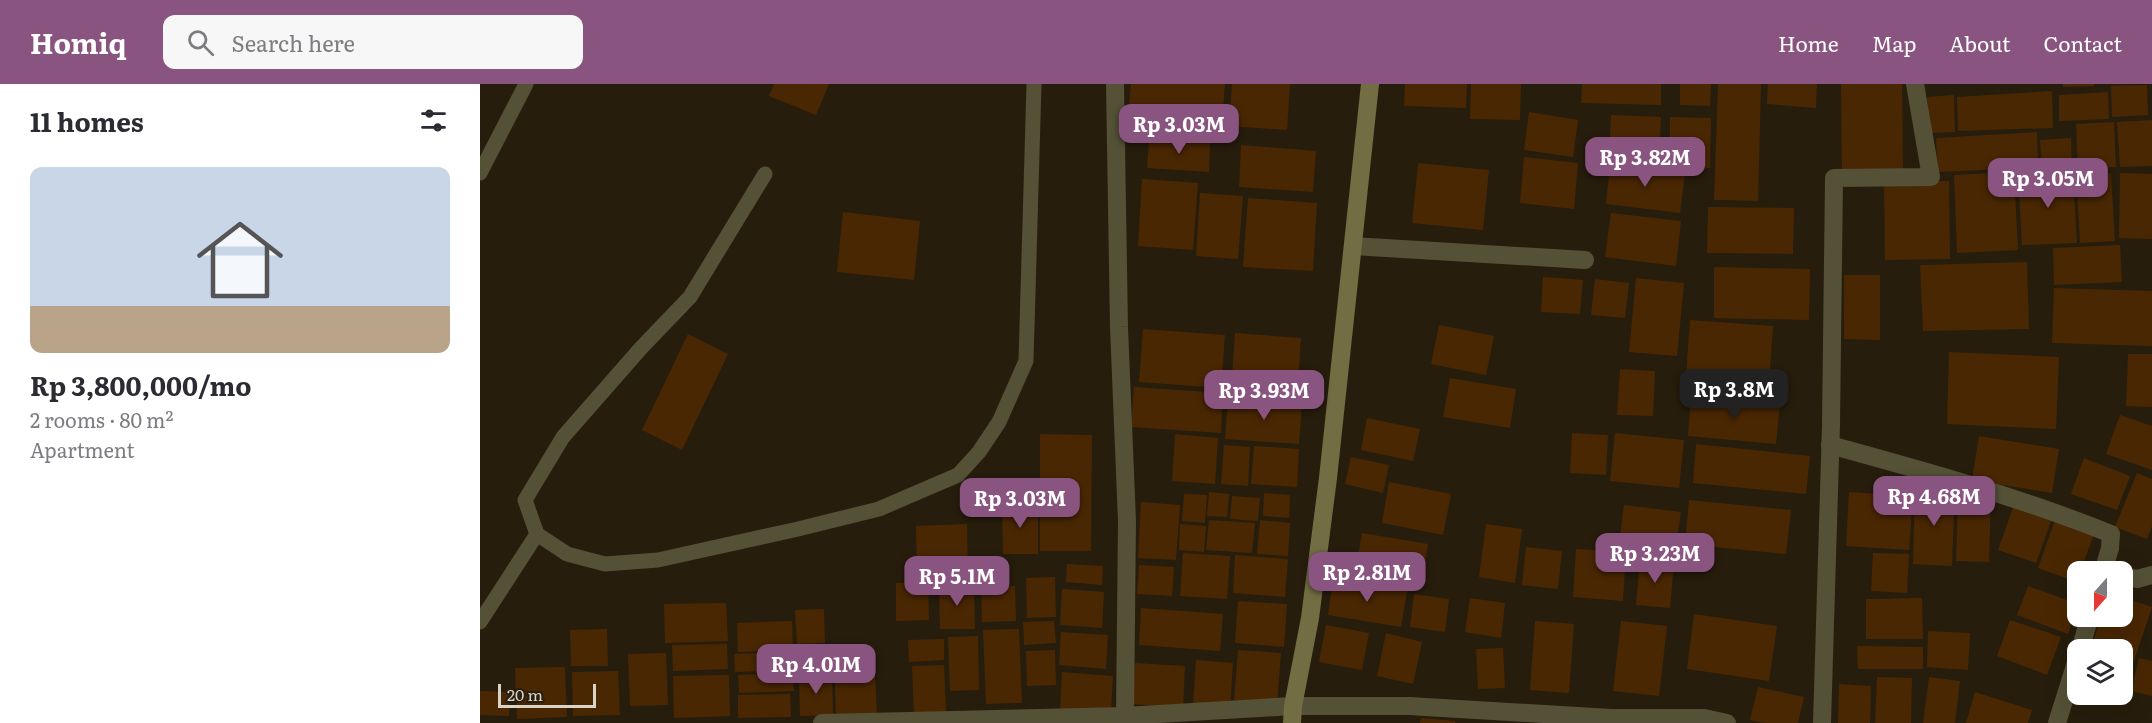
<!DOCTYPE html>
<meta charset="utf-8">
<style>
:root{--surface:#fff;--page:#f7f7f7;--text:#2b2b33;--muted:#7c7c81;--line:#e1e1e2;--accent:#8a5481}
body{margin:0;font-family:Literata,serif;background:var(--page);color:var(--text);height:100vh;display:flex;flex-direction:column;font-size:22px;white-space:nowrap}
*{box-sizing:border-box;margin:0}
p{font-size:20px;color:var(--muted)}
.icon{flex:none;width:33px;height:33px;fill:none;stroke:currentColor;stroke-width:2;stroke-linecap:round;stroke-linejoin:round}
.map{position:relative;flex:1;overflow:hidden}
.drawer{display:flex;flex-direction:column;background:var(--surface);width:480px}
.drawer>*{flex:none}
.needle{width:39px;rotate:201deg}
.controls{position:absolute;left:1587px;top:477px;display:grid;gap:12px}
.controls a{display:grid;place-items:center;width:66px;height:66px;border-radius:12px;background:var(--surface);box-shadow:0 6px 24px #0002;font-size:30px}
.scale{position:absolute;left:18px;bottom:15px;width:98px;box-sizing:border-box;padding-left:6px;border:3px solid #d9d3c8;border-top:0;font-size:16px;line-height:21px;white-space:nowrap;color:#d9d3c8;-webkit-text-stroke:4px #271d0c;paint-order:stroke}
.price{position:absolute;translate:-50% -51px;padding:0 14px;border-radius:12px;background:var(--accent);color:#fff;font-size:20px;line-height:39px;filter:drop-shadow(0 2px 3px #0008)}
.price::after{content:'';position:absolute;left:50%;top:36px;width:18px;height:14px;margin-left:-9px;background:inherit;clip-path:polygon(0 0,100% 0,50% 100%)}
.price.on{background:#222;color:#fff}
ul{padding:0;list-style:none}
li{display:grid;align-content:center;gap:12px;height:318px;padding:0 30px}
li+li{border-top:2px solid var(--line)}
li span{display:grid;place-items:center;height:186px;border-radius:12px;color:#555}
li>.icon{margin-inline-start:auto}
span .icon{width:108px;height:108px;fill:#fffc;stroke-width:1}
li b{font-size:26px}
h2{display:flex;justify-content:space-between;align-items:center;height:72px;padding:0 30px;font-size:26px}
header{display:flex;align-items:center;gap:36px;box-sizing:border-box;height:84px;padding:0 30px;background:var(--accent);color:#fff}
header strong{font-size:28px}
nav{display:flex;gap:33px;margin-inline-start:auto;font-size:21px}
.search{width:420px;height:54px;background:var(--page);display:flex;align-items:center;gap:15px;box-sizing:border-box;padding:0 21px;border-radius:12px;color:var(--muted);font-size:22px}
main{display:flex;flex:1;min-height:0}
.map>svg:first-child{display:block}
.building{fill:#4a2703}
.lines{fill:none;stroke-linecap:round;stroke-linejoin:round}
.lane{stroke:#545137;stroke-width:15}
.street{stroke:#545137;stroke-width:18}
.secondary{stroke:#726d43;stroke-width:18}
</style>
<header>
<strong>Homiq</strong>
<div class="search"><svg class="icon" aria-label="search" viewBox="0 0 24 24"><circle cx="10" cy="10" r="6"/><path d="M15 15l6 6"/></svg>Search here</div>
<nav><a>Home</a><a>Map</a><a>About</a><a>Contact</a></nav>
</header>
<main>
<section class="drawer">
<h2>11 homes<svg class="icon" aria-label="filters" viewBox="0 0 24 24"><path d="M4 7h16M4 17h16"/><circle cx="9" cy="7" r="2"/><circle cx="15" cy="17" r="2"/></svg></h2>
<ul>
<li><span style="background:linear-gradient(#c9d6e8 75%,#b9a48a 0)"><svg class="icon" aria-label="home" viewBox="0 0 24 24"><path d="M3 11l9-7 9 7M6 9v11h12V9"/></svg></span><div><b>Rp 3,800,000/mo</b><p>2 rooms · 80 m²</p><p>Apartment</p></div></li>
</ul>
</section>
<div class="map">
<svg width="1672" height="639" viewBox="0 0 1672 639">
<rect width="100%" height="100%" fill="#271d0c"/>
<g class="building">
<polygon points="294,0 349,0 336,31 289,12"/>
<polygon points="651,0 745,0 742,40 648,33"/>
<polygon points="752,0 810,0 807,46 749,42"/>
<polygon points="925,0 987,0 986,24 924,22"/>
<polygon points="991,0 1041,0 1040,36 990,35"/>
<polygon points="1102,0 1181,0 1181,21 1101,19"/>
<polygon points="1200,0 1231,0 1230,22 1200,21"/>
<polygon points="1238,0 1281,0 1278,117 1234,116"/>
<polygon points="1288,0 1337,0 1336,24 1287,20"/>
<polygon points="1361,0 1422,0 1423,88 1362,89"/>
<polygon points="1583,0 1614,0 1614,2 1583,3"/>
<polygon points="1667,1 1668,31 1632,33 1631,2"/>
<polygon points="1572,7 1573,44 1478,47 1477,13"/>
<polygon points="1628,8 1629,35 1579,37 1579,11"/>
<polygon points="1474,11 1475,48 1449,49 1447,13"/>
<polygon points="1049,28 1098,36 1093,73 1044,66"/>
<polygon points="1131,31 1181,33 1179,77 1129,75"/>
<polygon points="1190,33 1231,34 1230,84 1190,84"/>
<polygon points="1672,36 1672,82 1640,83 1637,38"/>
<polygon points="1634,38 1636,83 1598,85 1596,40"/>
<polygon points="1557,48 1558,81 1546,82 1546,84 1458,88 1456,54"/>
<polygon points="669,54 730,59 729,88 667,84"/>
<polygon points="1591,54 1592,82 1562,83 1560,56"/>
<polygon points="761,61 836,67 833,108 759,103"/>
<polygon points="1044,73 1098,79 1094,125 1040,119"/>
<polygon points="938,79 1009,86 1003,146 932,139"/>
<polygon points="1130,80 1205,89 1200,129 1126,120"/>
<polygon points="1534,88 1538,166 1477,169 1474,91"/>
<polygon points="1593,89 1597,159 1542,161 1538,91"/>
<polygon points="1631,89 1635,157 1600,159 1596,90"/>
<polygon points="1640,89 1672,90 1672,155 1639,154"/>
<polygon points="662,95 718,99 713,166 658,162"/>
<polygon points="1404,97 1469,97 1470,175 1405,176"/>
<polygon points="720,109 763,112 758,175 716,172"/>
<polygon points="768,114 837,119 833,187 763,183"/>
<polygon points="1228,123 1314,124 1313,170 1227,169"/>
<polygon points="363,128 440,137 434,196 357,188"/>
<polygon points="1131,129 1201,137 1196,182 1125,173"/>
<polygon points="1640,161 1642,198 1574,201 1573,164"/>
<polygon points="1547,178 1549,245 1443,247 1440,181"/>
<polygon points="1234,183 1330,185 1329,236 1234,234"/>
<polygon points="1364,191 1400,191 1400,256 1364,255"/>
<polygon points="1063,193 1103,196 1100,230 1061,228"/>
<polygon points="1156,194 1204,199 1197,272 1149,268"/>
<polygon points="1115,195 1149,199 1145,234 1111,231"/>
<polygon points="1574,204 1672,207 1672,262 1572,259"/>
<polygon points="1210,236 1293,242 1288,312 1205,306"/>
<polygon points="959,241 1014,252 1006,291 951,280"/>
<polygon points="663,245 745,251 741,304 659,298"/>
<polygon points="755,249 821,254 817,312 751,308"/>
<polygon points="208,250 248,270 202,366 162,346"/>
<polygon points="1469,268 1579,273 1576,345 1467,340"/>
<polygon points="1648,270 1672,270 1672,323 1646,322"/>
<polygon points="1140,285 1175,287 1173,332 1137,331"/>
<polygon points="970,294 1036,305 1030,344 963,333"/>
<polygon points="654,303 743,309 741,349 651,343"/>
<polygon points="1211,312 1300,319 1296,360 1208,352"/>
<polygon points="748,314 822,319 819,360 745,355"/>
<polygon points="1640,331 1672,342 1672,386 1626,370"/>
<polygon points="887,334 940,345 933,377 881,366"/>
<polygon points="1092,349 1128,351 1126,391 1090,389"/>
<polygon points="1135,349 1204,356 1199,404 1130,397"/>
<polygon points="560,350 612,351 611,467 560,467"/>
<polygon points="695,350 738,354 735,400 692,397"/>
<polygon points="1499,352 1579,365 1572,409 1492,396"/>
<polygon points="1216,360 1330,372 1326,410 1213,399"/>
<polygon points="744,361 770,363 768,402 741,400"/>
<polygon points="774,362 819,365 817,403 771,400"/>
<polygon points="871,373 909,381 903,409 865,400"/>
<polygon points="1604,374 1650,392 1637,426 1591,410"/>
<polygon points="1657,389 1672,395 1672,442 1667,455 1635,443"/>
<polygon points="909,398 971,410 963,451 902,439"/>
<polygon points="1435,405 1475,406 1472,482 1433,480"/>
<polygon points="729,408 749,410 747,433 727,432"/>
<polygon points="1369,408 1433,412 1429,466 1366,462"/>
<polygon points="1478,408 1511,409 1509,478 1476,477"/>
<polygon points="784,409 810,411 809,434 783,432"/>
<polygon points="704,410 727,411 725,439 702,437"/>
<polygon points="752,412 780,414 778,437 750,435"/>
<polygon points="1209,416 1311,426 1306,470 1205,460"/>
<polygon points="661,418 700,421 696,476 658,474"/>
<polygon points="522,420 558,420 558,470 523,470"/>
<polygon points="1144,421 1201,428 1195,469 1139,461"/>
<polygon points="1534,421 1572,434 1556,479 1518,466"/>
<polygon points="729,436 775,439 772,469 726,466"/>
<polygon points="780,436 810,439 808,472 777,470"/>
<polygon points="1575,436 1614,450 1600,488 1598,488 1597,498 1558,484"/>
<polygon points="487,440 488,490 437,491 436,442"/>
<polygon points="700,440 726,442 724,468 699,466"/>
<polygon points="1006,440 1042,445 1035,499 999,493"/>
<polygon points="882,449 948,460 941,506 874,494"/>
<polygon points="1046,463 1082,467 1078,505 1042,501"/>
<polygon points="1096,465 1146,468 1143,517 1093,513"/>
<polygon points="703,469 750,472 747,515 700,512"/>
<polygon points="1393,469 1429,470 1427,509 1391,507"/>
<polygon points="755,471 808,475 805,513 753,509"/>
<polygon points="1160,477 1194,479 1190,524 1156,521"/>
<polygon points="587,480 623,482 622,501 586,498"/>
<polygon points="659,481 694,483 692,512 657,510"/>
<polygon points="575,493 576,533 547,534 546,494"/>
<polygon points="853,495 927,507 921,543 848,531"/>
<polygon points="448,498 449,536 416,537 416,499"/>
<polygon points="494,500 495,545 460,545 459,501"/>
<polygon points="535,502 536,537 502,538 501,503"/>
<polygon points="1548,502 1598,520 1588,550 1537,531"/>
<polygon points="582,505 624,508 622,544 580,541"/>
<polygon points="934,510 969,515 965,548 930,543"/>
<polygon points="1642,513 1672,523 1653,580 1642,577 1642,566 1610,566 1622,532 1642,532"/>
<polygon points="990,514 1025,519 1021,554 985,548"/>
<polygon points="1442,514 1443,555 1386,555 1386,515"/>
<polygon points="758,517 807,520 804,563 755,559"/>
<polygon points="246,519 248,557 185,559 184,520"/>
<polygon points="661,524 743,530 740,567 659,561"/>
<polygon points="344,525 345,559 317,560 315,526"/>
<polygon points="1214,530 1297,542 1289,597 1207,585"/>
<polygon points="1530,536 1581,553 1567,591 1517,572"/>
<polygon points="312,537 313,566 258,568 257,539"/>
<polygon points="574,537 576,559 544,561 543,538"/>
<polygon points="1055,537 1094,540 1089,609 1050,606"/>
<polygon points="1141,537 1187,542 1179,612 1133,607"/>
<polygon points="846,541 889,549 882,586 839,578"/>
<polygon points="127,545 128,582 91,582 90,546"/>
<polygon points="539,545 542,619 506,620 503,546"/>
<polygon points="1448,547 1490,549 1488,586 1447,583"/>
<polygon points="581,548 628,551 626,585 579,581"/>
<polygon points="906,549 942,558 933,600 897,592"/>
<polygon points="498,552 499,606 470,607 468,553"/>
<polygon points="464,555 464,576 429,578 428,556"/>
<polygon points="247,560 248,585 193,587 192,561"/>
<polygon points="349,562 349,587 323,588 322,563"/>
<polygon points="1377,562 1443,563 1443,585 1378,585"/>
<polygon points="1023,564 1025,604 998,605 996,565"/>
<polygon points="575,566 576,601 547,602 546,567"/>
<polygon points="758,566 801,569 797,619 754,616"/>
<polygon points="394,567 397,632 356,633 354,568"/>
<polygon points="313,568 313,586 255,588 254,570"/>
<polygon points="186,569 188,621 150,622 148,570"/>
<polygon points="1659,574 1672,577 1672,612 1651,607"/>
<polygon points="716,576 753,579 750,625 713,622"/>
<polygon points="655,579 705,582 703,624 653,620"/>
<polygon points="464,581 466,630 434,631 432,582"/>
<polygon points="85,583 87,633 37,635 35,584"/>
<polygon points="138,587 140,631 93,632 92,588"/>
<polygon points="582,588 633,592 631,629 580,625"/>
<polygon points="313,589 314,607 259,609 258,591"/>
<polygon points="352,590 353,631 320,632 319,591"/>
<polygon points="249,591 250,632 194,634 193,592"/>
<polygon points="1397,593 1432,594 1431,639 1395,639"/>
<polygon points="1449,593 1480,597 1475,639 1443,639"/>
<polygon points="1359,600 1391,602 1390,639 1358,639"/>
<polygon points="1278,603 1324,613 1318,639 1284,639 1270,636"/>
<polygon points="0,607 30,608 29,632 0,631"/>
<polygon points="1495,608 1552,626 1548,639 1486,639"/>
<polygon points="310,610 311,633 258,634 258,611"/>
<polygon points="941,634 975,637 975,639 940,639"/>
</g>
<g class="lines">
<g class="lane">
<polyline points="0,89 46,0"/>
<polyline points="285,90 210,213 161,264 83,353 45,416 57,450 87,470 125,480 178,476 318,445 399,425 478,391 499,368 519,338 546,277 554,0"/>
<polyline points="0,538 57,450"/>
</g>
<g class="street">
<polyline points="635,0 639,243 647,437 645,632"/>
<polyline points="873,162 1105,176"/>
<path d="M1350,361C1445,387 1539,413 1631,450L1630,464L1623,488"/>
<polyline points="1642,492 1657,495 1672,491"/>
<polyline points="1600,566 1610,532"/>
<polyline points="342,639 645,632 813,622 929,622 1131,634 1224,634 1247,639"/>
<polyline points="1342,639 1351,341 1354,94 1451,93 1435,0"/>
<polyline points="1577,639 1598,572"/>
</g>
<polyline class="secondary" points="812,639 813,622 830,534 848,394 890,0"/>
</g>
</svg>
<div class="controls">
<a><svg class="needle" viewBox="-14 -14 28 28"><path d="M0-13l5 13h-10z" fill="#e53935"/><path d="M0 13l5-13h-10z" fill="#7c7c81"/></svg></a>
<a><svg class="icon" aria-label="layers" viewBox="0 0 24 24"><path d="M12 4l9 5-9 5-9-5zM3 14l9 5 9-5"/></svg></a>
</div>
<div class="scale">20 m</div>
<b class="price" style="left:699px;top:71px">Rp 3.03M</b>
<b class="price" style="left:1165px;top:104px">Rp 3.82M</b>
<b class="price" style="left:1568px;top:125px">Rp 3.05M</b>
<b class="price on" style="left:1254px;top:336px">Rp 3.8M</b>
<b class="price" style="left:784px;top:337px">Rp 3.93M</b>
<b class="price" style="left:1454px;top:443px">Rp 4.68M</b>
<b class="price" style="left:540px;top:445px">Rp 3.03M</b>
<b class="price" style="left:1175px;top:500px">Rp 3.23M</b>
<b class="price" style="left:887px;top:519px">Rp 2.81M</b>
<b class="price" style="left:477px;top:523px">Rp 5.1M</b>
<b class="price" style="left:336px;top:611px">Rp 4.01M</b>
</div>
</main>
